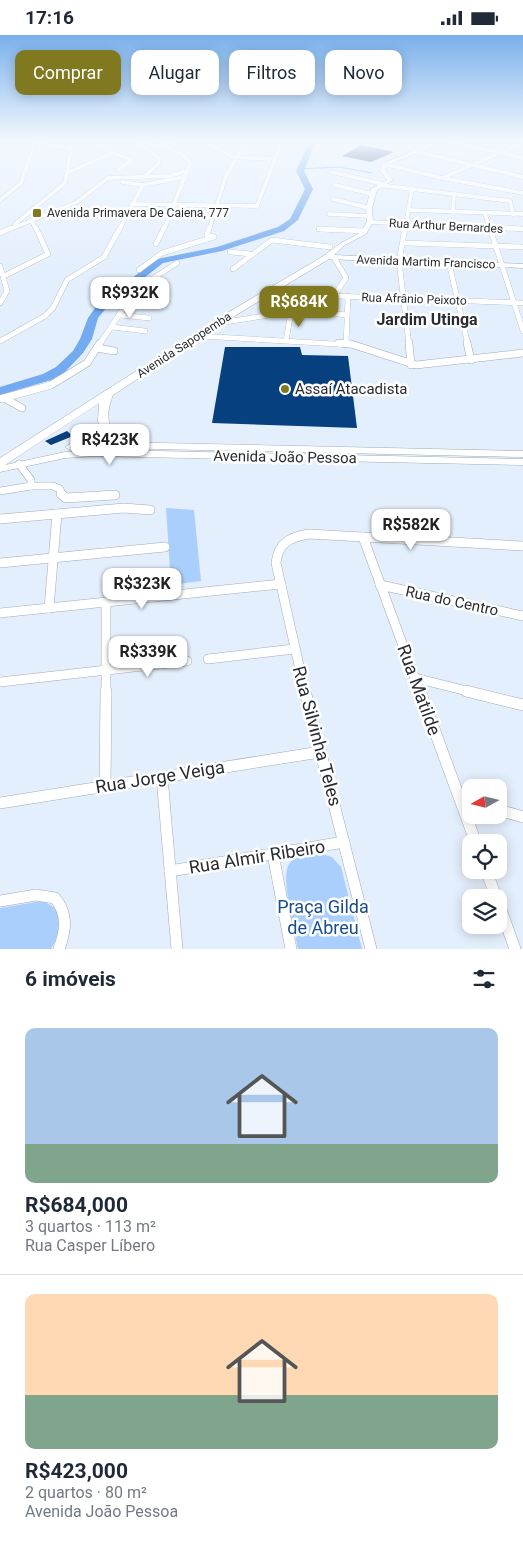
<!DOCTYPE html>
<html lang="pt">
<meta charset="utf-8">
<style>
:root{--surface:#fff;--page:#f2f2f3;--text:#1f2937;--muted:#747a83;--line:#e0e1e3;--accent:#80791f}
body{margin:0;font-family:Roboto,sans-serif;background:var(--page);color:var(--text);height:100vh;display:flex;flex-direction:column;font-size:19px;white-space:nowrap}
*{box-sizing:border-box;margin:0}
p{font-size:16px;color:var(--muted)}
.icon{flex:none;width:28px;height:28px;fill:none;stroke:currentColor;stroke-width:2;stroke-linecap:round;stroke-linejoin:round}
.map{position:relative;height:914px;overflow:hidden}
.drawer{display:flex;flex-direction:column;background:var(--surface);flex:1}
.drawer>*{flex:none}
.guide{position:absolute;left:15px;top:15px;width:494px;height:45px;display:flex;gap:10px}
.needle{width:32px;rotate:262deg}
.fabs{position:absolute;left:462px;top:744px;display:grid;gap:10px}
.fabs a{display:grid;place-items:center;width:45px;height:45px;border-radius:10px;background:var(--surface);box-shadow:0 2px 12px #0003;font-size:25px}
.price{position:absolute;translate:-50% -42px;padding:0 11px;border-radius:10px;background:#fff;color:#222;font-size:16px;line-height:32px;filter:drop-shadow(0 1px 2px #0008)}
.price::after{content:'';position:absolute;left:50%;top:30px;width:15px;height:11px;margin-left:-8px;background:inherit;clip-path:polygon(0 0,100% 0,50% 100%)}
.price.current{background:var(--accent);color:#fff}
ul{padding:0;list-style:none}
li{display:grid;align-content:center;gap:10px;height:265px;padding:0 25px}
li+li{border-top:1px solid var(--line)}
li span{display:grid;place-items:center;height:155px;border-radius:10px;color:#555}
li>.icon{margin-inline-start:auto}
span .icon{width:90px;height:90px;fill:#fffc;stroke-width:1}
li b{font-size:21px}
h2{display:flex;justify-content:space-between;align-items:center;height:60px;padding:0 25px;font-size:21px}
.chip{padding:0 18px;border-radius:10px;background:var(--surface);box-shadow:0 2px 12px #0003;font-size:18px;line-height:45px}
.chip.current{background:var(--accent);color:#fff}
.status{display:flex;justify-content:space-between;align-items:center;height:35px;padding:0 25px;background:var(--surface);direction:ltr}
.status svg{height:14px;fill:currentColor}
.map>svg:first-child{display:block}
.green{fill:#abcffc}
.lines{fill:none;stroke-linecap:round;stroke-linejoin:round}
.stream{stroke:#73aaf0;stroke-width:1}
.river{fill:#73aaf0;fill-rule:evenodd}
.building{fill:#06407e}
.street-far4-casing{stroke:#a0abb8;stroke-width:4.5}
.street-far3-casing{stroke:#a0abb8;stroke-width:5.5}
.street-far2-casing{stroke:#a0abb8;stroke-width:8}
.street-far1-casing{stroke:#a0abb8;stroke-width:10}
.street-casing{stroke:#a0abb8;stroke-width:12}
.secondary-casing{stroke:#a0abb8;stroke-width:1}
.street-far4{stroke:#fff;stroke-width:4}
.street-far3{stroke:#fff;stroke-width:5}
.street-far2{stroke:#fff;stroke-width:7}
.street-far1{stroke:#fff;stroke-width:9}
.street{stroke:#fff;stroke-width:11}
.secondary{fill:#fff;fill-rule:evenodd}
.poi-dot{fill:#80791f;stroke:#fff;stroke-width:2}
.labels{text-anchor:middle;stroke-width:5;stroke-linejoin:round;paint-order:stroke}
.far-poi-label{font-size:12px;fill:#282c32;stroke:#fff;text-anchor:start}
.far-street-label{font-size:12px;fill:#282c32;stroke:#fff}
.poi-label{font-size:15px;fill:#282c32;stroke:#fff;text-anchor:start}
.street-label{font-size:15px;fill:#282c32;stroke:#fff}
.far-district-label{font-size:16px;font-weight:bold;fill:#282c32;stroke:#fff}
.near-street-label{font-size:18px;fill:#282c32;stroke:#fff}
.near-park-label{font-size:18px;fill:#174d8c;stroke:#fff}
</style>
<div class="status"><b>17:16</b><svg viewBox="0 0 49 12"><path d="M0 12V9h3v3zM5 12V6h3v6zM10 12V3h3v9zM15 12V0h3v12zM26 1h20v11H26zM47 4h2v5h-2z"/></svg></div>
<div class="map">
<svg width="523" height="914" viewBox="0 0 523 914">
<rect width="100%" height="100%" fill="#e4effd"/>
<g class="green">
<polygon points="166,473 194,475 201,546 171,550"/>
<path d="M322,819L332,822L341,832L362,914H298C295,897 280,842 289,829C295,820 312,820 322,819Z"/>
<path d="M36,867H45L57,874C61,889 59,901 51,914H0V873Z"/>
</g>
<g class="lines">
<polyline class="stream" points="300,134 339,132 372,138"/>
<polygon class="river" points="310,106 316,106 304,136 313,154 298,185 284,196 222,216 163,228 106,273 98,283 92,304 83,318 64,338 51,345 0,360 0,352 43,339 56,332 73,316 80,304 88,283 98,269 157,224 217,212 278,192 290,184 305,154 296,136"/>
</g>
<g class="building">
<polygon points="361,110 394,117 371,127 342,121"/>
<polygon points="225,312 300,312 302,320 348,321 357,393 212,388"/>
<polygon points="67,396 73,401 51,410 45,406"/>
</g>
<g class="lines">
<g class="street-far4-casing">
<g id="street-far4">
<polyline points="32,106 71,114"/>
<polyline points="94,106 101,113 132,125 119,134"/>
<polyline points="202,106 232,122 274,124"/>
<polyline points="447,106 523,123"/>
<path d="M133,107C153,110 177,110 190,128L164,195"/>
<polyline points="158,109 179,106"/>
<polyline points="139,110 159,123 158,129 145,141"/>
<polyline points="414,116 523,142"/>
<polyline points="384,129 442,143 523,158"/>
<polyline points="332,137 383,149"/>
<polyline points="67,138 115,117"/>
<polyline points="442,143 523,108"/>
<polyline points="122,147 143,150"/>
<polyline points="335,150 372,159"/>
<polyline points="379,150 510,166 513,179"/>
<polyline points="333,164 369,173"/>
<polyline points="0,165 21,148 35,107"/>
<polyline points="132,169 257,171 282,106"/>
<polyline points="409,175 523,179"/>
<polyline points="453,177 454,158"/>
<polyline points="485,178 490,195"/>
<polyline points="329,179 369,181"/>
<polyline points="32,186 36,195"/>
<polyline points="370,187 523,194"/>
<polyline points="15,189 65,148 71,114 68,106"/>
<polyline points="319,194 332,195"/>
<polyline points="8,195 77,167 108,143 168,141 188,136"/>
<polyline points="119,195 143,150 179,143 185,144"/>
<polyline points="209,195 226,141 246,106"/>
<polyline points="405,195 412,153"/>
</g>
</g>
<g class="street-far3-casing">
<g id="street-far3">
<polyline points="209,193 207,200 214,202"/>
<polyline points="405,193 399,226 409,310"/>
<polyline points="490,193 523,296"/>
<polyline points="508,193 523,194"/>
<polyline points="319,194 365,196"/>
<polyline points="0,198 11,193"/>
<polyline points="403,208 523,212"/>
<polyline points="156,209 164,193"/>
<polyline points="230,217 251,219"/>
<polyline points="449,228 468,310"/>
<polyline points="0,231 7,256 0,268"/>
<polyline points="233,234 272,205 330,212"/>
<polyline points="139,235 162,218 214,202"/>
<polyline points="4,241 48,219 36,193"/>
<polyline points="335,261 523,268"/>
<polyline points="307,276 347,280"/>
<polyline points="119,280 149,283"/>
<polyline points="219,288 327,271 346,243 335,224"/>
<polyline points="112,292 145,296"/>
<polyline points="199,301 353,310"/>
<polyline points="0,306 45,281 53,273 67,245 104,222 120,193"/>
<polyline points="286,306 291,277"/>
<polyline points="346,309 348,261"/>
<polyline points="99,310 131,262 155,242 177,228"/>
</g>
</g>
<g class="street-far2-casing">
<g id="street-far2">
<polyline points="339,308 351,309 416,330 523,318"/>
<polyline points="409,308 411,330"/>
<polyline points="467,308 471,325"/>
<polyline points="97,313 114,316"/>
<polyline points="4,363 22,373"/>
<polyline points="0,364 51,350 87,328 100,308"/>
<polyline points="31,451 53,451 60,454 62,460"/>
<polyline points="0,456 31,451 31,445 19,429"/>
</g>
</g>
<g class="street-far1-casing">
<g id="street-far1">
<polyline points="61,459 66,463 115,460"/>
<polyline points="0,484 124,473 150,475"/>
<polyline points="363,502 420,657"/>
<polyline points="0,528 165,512"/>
<polyline points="380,550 523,581"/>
<polyline points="49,573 57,479"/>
<polyline points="0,578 281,549"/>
<polyline points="208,624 294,614"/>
<polyline points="415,643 471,657"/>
<polyline points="0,647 187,626"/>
<polyline points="106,657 106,567"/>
<path d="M305,657L276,528C278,508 290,502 309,499L523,511"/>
</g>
</g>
<g class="street-casing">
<g id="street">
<polyline points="305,656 371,914"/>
<polyline points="420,656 476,808"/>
<polyline points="466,656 523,670"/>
<polyline points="162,742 177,914"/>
<polyline points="105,751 106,656"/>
<polyline points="460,764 471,767"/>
<polyline points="0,768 320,717"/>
<polyline points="499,775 523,782"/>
<polyline points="273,819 291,914"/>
<polyline points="486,835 496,862"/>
<polyline points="170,836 344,807"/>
<path d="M0,866L36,860L55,863C68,879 66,895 59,914"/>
<polyline points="499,869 515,914"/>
</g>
</g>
<g class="secondary-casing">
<path id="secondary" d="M438,106H445L386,131V136L393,145L377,155L372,173L373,187L366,199L345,210L334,220L523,229V233L329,224L233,282L113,360C104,383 110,385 114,407L523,416V422L113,413L112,415L523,424V430L95,421L65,423L0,437V423L227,278L322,222L341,208L360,198L367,187L366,173L371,154L387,145L380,136L381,129ZM99,368L98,386L103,407L70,409L65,412L70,415L102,413L101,415L65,417L5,430Z"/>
</g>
<use href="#street-far4" class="street-far4"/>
<use href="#street-far3" class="street-far3"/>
<use href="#street-far2" class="street-far2"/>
<use href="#street-far1" class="street-far1"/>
<use href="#street" class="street"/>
<use href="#secondary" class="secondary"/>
</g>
<linearGradient id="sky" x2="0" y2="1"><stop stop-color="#79b0eb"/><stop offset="0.45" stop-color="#f3f8fe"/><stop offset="1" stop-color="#f3f8fe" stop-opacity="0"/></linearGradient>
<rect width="523" height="234" fill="url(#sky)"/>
<g class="poi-dot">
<rect x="32" y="173" width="10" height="10" rx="2.5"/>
<circle cx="285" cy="354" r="5"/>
</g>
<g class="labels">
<g class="far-poi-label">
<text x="47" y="182">Avenida Primavera De Caiena, 777</text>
</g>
<g class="far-street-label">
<text transform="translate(446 191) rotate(3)" y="4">Rua Arthur Bernardes</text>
<text transform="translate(426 227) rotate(2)" y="4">Avenida Martim Francisco</text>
<text transform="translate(414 264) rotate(2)" y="4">Rua Afrânio Peixoto</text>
<text transform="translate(184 310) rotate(-33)" y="4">Avenida Sapopemba</text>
</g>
<g class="poi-label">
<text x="295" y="359">Assaí Atacadista</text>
</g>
<g class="street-label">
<text transform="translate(285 422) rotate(1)" y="5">Avenida João Pessoa</text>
<text transform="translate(452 566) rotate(12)" y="5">Rua do Centro</text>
</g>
<g class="far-district-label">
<text x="427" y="290">Jardim Utinga</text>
</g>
<g class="near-street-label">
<text transform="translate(419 655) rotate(70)" y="6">Rua Matilde</text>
<text transform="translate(317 701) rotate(75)" y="6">Rua Silvinha Teles</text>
<text transform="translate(160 742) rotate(-9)" y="6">Rua Jorge Veiga</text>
<text transform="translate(257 822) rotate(-9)" y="6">Rua Almir Ribeiro</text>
</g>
<g class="near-park-label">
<text x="323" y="878">Praça Gilda<tspan x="323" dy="21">de Abreu</tspan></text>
</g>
</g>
</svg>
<div class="fabs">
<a><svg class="needle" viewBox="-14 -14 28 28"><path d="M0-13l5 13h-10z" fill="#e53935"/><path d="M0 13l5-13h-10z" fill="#747a83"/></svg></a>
<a><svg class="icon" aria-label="locate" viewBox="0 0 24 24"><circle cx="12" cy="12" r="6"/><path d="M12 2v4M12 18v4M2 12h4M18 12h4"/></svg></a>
<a><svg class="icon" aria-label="layers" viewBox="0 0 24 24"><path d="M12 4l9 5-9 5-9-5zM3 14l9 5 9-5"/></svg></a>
</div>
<b class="price" style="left:130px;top:284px">R$932K</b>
<b class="price current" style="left:299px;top:293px">R$684K</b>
<b class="price" style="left:110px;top:431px">R$423K</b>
<b class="price" style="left:411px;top:516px">R$582K</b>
<b class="price" style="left:142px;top:575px">R$323K</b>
<b class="price" style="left:148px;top:643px">R$339K</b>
<div class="guide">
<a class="chip current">Comprar</a>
<a class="chip">Alugar</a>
<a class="chip">Filtros</a>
<a class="chip">Novo</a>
</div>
</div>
<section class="drawer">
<h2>6 imóveis<svg class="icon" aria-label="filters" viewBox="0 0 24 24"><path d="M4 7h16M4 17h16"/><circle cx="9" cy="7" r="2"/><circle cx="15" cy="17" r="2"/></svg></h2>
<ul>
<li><span style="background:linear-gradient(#a9c7e8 75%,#7fa58c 0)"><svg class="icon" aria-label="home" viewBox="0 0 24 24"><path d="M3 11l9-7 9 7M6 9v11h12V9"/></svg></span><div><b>R$684,000</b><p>3 quartos · 113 m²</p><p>Rua Casper Líbero</p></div></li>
<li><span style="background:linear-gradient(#ffd9b3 65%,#7fa58c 0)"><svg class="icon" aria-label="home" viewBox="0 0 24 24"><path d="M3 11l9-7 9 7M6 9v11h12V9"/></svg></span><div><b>R$423,000</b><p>2 quartos · 80 m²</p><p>Avenida João Pessoa</p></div></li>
</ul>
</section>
